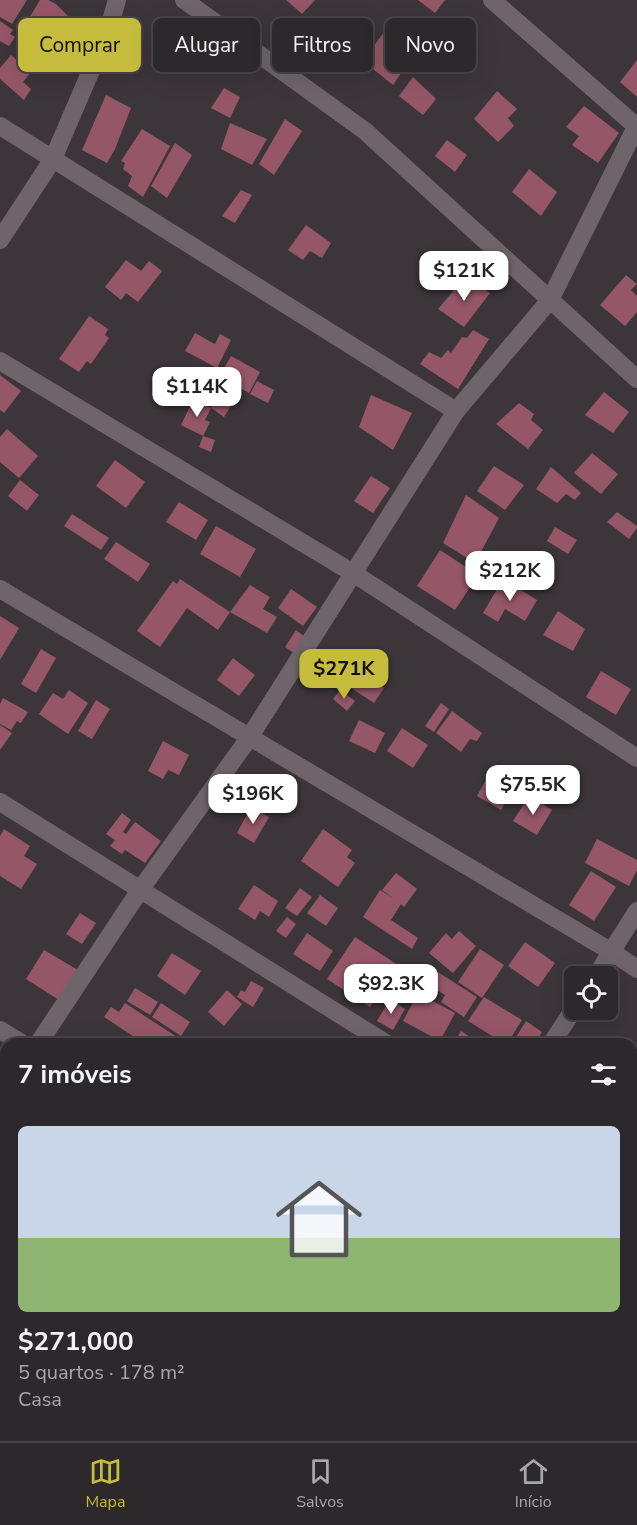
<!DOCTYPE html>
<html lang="pt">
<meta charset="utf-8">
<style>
:root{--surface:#2d282c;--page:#393438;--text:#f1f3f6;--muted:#a7a6a9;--line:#484448;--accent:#c5bc3d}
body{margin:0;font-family:"Nunito Sans",sans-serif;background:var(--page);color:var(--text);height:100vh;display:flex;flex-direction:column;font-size:22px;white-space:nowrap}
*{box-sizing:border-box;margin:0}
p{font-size:20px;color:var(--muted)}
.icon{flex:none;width:33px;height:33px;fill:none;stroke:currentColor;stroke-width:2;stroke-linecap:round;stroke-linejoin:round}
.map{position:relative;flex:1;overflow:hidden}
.drawer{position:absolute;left:0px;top:1038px;width:638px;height:404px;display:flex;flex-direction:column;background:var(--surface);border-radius:18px 18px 0 0;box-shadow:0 6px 24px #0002,0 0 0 2px var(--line)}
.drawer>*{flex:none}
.top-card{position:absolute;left:18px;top:18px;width:602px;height:54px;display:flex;gap:12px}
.fabs{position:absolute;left:564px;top:966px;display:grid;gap:12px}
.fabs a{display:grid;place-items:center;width:54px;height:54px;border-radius:9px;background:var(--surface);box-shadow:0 6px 24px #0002,0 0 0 2px var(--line);font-size:30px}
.price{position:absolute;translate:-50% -51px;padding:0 14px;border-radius:12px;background:#fff;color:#222;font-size:20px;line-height:39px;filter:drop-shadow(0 2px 3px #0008)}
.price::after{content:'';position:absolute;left:50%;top:36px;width:18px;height:14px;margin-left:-9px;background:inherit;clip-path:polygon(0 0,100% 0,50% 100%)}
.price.on{background:var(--accent);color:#111}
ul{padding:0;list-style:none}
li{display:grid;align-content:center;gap:12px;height:318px;padding:0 18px}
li+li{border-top:2px solid var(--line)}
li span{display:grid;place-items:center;height:186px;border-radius:9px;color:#555}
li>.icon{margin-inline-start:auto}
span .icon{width:108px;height:108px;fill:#fffc;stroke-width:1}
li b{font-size:26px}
h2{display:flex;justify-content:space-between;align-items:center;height:72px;padding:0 18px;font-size:26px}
.pill{padding:0 21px;border-radius:9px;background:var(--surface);box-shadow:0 6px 24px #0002,0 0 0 2px var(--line);font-size:21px;line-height:54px}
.pill.on{background:var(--accent);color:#111}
.tabs{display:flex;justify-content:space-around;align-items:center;height:84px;border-top:2px solid var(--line);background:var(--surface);font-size:16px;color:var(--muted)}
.tabs a{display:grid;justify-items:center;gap:3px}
.tabs .on{color:var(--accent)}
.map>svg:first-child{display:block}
.building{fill:#955767}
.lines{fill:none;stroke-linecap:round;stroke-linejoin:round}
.minor{stroke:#6d656a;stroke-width:18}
</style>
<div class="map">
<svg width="637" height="1441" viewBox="0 0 637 1441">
<rect width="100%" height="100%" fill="#3c353a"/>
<g class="building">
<polygon points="0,0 27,0 12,24 0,17"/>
<polygon points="40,0 48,0 56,4 72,20 61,32 64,37 54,46 25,25"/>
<polygon points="286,0 315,0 302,14"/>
<polygon points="418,0 445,0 435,13"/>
<polygon points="0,21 13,30 10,34 15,37 9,46 0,41"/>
<polygon points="384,32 412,57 393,85 363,61"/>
<polygon points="11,55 31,72 23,82 31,89 24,100 0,79 0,68"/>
<polygon points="637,60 637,97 620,82"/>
<polygon points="413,77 436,99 423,115 399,96"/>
<polygon points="224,88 240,97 230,118 211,108"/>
<polygon points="497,91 517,109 508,118 514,126 498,142 474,119"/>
<polygon points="106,95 131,108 115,149 107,163 82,150"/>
<polygon points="584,106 619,133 598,163 572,145 579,136 566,127"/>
<polygon points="285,119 302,131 274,175 259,164"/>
<polygon points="230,123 267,139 252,165 221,149"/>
<polygon points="142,129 170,146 143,197 128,186 132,176 123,169 125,163 121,161"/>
<polygon points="447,140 467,155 455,172 435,156"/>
<polygon points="175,143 192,155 167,198 151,186"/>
<polygon points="529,169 557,192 541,216 512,192"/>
<polygon points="241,190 252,195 235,223 222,216"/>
<polygon points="306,225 331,243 322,258 310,251 303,260 288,250"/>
<polygon points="126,260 141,271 149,261 162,271 138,302 126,293 121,300 105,287"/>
<polygon points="626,275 637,284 631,290 637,296 637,312 625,326 600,305"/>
<polygon points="465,277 490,293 464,327 438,309"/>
<polygon points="89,316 108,329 105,335 109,338 91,364 87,361 79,372 59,359"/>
<polygon points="473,330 489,339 458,389 420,364 429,352 441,358 448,350 451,353 462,337 467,338"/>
<polygon points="195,333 215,344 220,334 231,340 217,368 185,351"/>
<polygon points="231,356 260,372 249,393 219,377"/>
<polygon points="0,375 21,391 4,413 0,410"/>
<polygon points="213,378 238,394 224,417 211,408 213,404 202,397"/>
<polygon points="257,381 274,390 268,403 250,394"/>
<polygon points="604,392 629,412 613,433 585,415"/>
<polygon points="371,395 412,413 393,450 359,427"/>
<polygon points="193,400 211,408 205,420 210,422 203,436 181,425"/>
<polygon points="519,403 534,414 531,420 543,430 528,449 496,424"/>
<polygon points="7,429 38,456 19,478 0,462 0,437"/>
<polygon points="203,436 215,440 211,452 199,447"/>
<polygon points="592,453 618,474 601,494 574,473"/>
<polygon points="115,460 145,482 126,508 96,486"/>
<polygon points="494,466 524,485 505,510 477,491"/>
<polygon points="551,467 581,493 575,500 566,494 557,503 536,489"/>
<polygon points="371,476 390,488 373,513 354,501"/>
<polygon points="20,480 39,495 27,511 8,496"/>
<polygon points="466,495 499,518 475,563 443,543"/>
<polygon points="179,502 208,520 196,540 166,522"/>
<polygon points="617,512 637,526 637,528 629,539 607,522"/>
<polygon points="72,514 109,538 101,550 64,526"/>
<polygon points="216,526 256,549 240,577 200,554"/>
<polygon points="555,527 577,540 568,554 547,541"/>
<polygon points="116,542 150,564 138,582 104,559"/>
<polygon points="440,550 478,575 455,610 417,586"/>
<polygon points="180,579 230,612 218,630 187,608 160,647 137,631 173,581 177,584"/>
<polygon points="503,579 537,600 525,621 505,609 498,622 483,613"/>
<polygon points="250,585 270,597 263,609 277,617 267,633 230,612"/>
<polygon points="291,589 317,607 303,626 278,608"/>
<polygon points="558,611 585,629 573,651 543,635"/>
<polygon points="0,616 19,628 0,660"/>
<polygon points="296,630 309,640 298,656 285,647"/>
<polygon points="41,649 56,658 36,693 21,684"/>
<polygon points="233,658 255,675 239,696 217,680"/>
<polygon points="358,671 384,688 374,703 348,686"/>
<polygon points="601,671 631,689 616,715 586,697"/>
<polygon points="69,690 88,703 68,734 39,714 53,693 63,699"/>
<polygon points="340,690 355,701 347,711 333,699"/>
<polygon points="3,698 28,712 21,723 17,721 11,730 0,724 0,704"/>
<polygon points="96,700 110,709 92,739 78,731"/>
<polygon points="441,703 449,709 434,732 425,726"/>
<polygon points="452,711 482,733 477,741 470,739 461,752 436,733"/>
<polygon points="359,720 385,733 375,753 349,741"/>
<polygon points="0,725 12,733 0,750"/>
<polygon points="402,728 428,745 413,768 387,751"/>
<polygon points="163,741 189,755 179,775 168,770 163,779 148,771"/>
<polygon points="488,776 512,791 501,810 477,796"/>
<polygon points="529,796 552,810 537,835 513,821"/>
<polygon points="251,807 269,817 254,843 237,833"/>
<polygon points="122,813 131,820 123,832 126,834 135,822 161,841 145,863 125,850 122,854 110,846 115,840 106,834"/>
<polygon points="4,829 30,846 24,856 37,864 21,889 0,876 0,836"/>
<polygon points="323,829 352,850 347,857 355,863 338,887 301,861"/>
<polygon points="597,839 637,860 637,870 629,886 585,863"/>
<polygon points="591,871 616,887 594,921 569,905"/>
<polygon points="396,873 417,889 404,907 401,904 391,920 418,938 412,949 363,917 380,890 393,898 382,890"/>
<polygon points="254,885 278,901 269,917 260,911 255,920 238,909"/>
<polygon points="300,888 312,897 297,916 285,908"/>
<polygon points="320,895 338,908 326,926 307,913"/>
<polygon points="80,913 96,923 82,944 66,934"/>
<polygon points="287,917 296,924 286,938 276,931"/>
<polygon points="459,931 476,946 453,973 429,953 446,933 452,939"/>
<polygon points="307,933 333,951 320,971 293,954"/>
<polygon points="355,937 398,965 370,1007 327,979"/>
<polygon points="525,942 555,963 538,987 508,966"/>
<polygon points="480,949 504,965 482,998 458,982"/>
<polygon points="44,950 78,970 59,1000 26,979"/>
<polygon points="172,953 201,971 185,995 157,976"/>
<polygon points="433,969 477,997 464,1017 441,1002 445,995 424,982"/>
<polygon points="251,981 264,988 253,1007 237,997 241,990 245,992"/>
<polygon points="135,988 158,1002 150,1015 127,1001"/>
<polygon points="227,990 242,1004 224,1026 208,1012"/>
<polygon points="418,993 455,1013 440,1041 403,1021"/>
<polygon points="484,997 522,1020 507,1044 505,1044 468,1021"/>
<polygon points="390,999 405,1009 393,1030 377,1021"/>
<polygon points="125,1003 180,1039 177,1044 165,1044 159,1040 156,1044 145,1044 104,1017 111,1007 119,1012"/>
<polygon points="161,1003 190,1022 181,1036 152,1017"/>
<polygon points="526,1021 542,1032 535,1044 528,1044 516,1037"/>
<polygon points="461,1031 478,1042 477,1044 453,1044"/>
<polygon points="637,1116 637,1140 632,1137 632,1125"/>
<polygon points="0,1199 6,1204 6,1240 0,1236"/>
<polygon points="632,1263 637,1267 636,1313 632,1310"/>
<polygon points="0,1301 6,1304 6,1314 0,1324"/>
<polygon points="632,1334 637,1338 637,1370 632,1366"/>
<polygon points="33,1436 76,1436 73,1441 43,1441"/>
<polygon points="208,1436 234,1436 240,1441 204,1441"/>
<polygon points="520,1436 542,1436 539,1441 517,1441"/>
</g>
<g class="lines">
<g class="minor">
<polyline points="184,0 365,131 637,379"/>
<polyline points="492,0 637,127"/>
<polyline points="0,126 456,411"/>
<polyline points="0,240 53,159 108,31 117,0"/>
<polyline points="0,361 353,573 637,758"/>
<polyline points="0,589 612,952 637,969"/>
<polyline points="0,802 387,1044"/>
<polyline points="596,976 637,911"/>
<polyline points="0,1030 23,1044"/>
<polyline points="38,1044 140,890 249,738 456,411 550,300 637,125"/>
<polyline points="551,1044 574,1009"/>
<polyline points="0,1104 6,1095"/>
<polyline points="632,1196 637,1199"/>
<polyline points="0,1258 6,1261"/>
<polyline points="632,1430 637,1433"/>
<polyline points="283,1436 292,1441"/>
<polyline points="307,1441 311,1436"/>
</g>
</g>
</svg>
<div class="fabs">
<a><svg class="icon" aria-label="locate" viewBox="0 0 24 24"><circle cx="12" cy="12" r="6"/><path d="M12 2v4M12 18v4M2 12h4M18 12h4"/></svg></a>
</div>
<b class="price" style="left:464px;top:302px">$121K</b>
<b class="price" style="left:197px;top:418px">$114K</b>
<b class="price" style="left:510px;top:602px">$212K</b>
<b class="price on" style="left:344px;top:700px">$271K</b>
<b class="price" style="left:533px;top:816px">$75.5K</b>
<b class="price" style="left:253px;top:825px">$196K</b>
<b class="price" style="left:391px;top:1015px">$92.3K</b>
<div class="top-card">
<a class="pill on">Comprar</a>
<a class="pill">Alugar</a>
<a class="pill">Filtros</a>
<a class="pill">Novo</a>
</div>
<section class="drawer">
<h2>7 imóveis<svg class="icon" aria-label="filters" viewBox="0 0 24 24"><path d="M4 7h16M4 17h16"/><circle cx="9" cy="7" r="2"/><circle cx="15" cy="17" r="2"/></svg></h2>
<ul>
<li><span style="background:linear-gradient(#c9d6e8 60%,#8fb573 0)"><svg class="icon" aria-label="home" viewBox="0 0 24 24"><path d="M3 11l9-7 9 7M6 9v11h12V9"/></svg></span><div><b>$271,000</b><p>5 quartos · 178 m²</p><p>Casa</p></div></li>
</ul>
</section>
</div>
<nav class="tabs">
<a class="on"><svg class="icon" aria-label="map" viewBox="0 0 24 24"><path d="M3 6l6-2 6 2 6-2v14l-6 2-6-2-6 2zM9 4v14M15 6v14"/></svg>Mapa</a>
<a><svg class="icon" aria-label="saved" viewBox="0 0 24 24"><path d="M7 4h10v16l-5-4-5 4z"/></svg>Salvos</a>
<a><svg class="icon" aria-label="home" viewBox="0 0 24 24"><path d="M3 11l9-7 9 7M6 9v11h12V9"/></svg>Início</a>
</nav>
